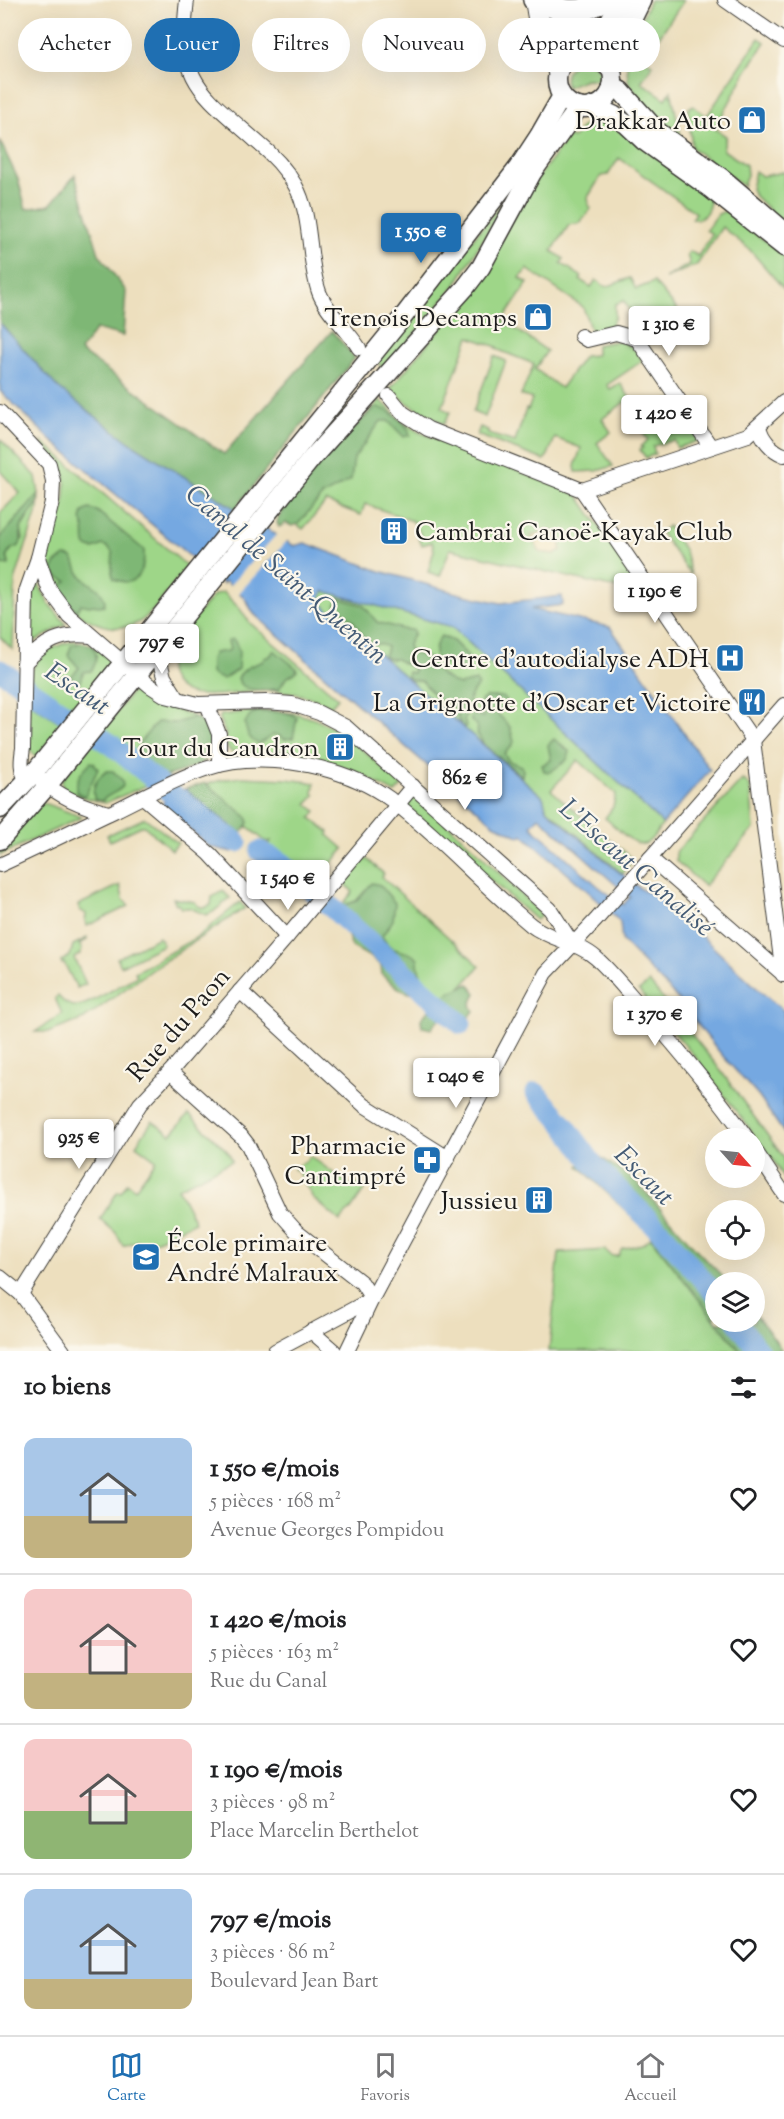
<!DOCTYPE html>
<html lang="fr">
<meta charset="utf-8">
<style>
:root{--surface:#fff;--page:#f2f2f2;--text:#202124;--muted:#757577;--line:#e0e0e0;--accent:#1f6fb2}
body{margin:0;font-family:"Sorts Mill Goudy",serif;background:var(--page);color:var(--text);height:100vh;display:flex;flex-direction:column;font-size:22px;white-space:nowrap}
*{box-sizing:border-box;margin:0}
p{font-size:20px;color:var(--muted)}
.icon{flex:none;width:33px;height:33px;fill:none;stroke:currentColor;stroke-width:2;stroke-linecap:round;stroke-linejoin:round}
.map{position:relative;height:1351px;overflow:hidden}
.side{display:flex;flex-direction:column;background:var(--surface);flex:1}
.side>*{flex:none}
.banner{position:absolute;left:18px;top:18px;width:748px;height:54px;display:flex;gap:12px}
.needle{width:39px;rotate:117deg}
.fabs{position:absolute;left:705px;top:1128px;display:grid;gap:12px}
.fabs a{display:grid;place-items:center;width:60px;height:60px;border-radius:50%;background:var(--surface);box-shadow:0 6px 24px #0002;font-size:30px}
.price{position:absolute;translate:-50% -51px;padding:0 14px;border-radius:6px;background:#fff;color:#222;font-size:20px;line-height:39px;filter:drop-shadow(0 2px 3px #0008)}
.price::after{content:'';position:absolute;left:50%;top:36px;width:18px;height:14px;margin-left:-9px;background:inherit;clip-path:polygon(0 0,100% 0,50% 100%)}
.price.current{background:var(--accent);color:#fff}
ul{padding:0;list-style:none}
li{display:flex;align-items:center;gap:18px;height:150px;padding:0 24px}
li+li{border-top:2px solid var(--line)}
li span{display:grid;place-items:center;flex:none;width:168px;height:120px;border-radius:12px;color:#555}
li>.icon{margin-inline-start:auto}
span .icon{width:72px;height:72px;fill:#fffc;stroke-width:1}
li b{font-size:26px}
h2{display:flex;justify-content:space-between;align-items:center;height:72px;padding:0 24px;font-size:26px}
.chip{padding:0 21px;border-radius:27px;background:var(--surface);box-shadow:0 6px 24px #0002;font-size:21px;line-height:54px}
.chip.current{background:var(--accent);color:#fff}
.dock{display:flex;justify-content:space-around;align-items:center;height:84px;border-top:2px solid var(--line);background:var(--surface);font-size:16px;color:var(--muted)}
.dock a{display:grid;justify-items:center;gap:3px}
.dock .current{color:var(--accent)}
.map>svg:first-child{display:block}
.green{fill:#9ed688;stroke:#5d7952;stroke-width:1.5}
.forest{fill:#7eb774;stroke:#4d6a48;stroke-width:1.5}
.sand{fill:#eeda9e;stroke:#857b5d;stroke-width:1.5}
.water{fill:#75a8e1;stroke:#48627e;stroke-width:1.5;fill-rule:evenodd}
.pier{fill:#eddfbe}
.lines{fill:none;stroke-linecap:round;stroke-linejoin:round}
.river{stroke:#75a8e1;stroke-width:21}
.minor-casing{stroke:#3b3934;stroke-width:16}
.secondary-casing{stroke:#3b3934;stroke-width:21}
.primary-casing{stroke:#3b3934;stroke-width:24}
.minor{stroke:#fff;stroke-width:14}
.secondary{stroke:#fff;stroke-width:18}
.primary{stroke:#fff;stroke-width:21}
.labels{text-anchor:middle;stroke-width:4.5;stroke-linejoin:round;paint-order:stroke}
.poi-label{font-size:26px;fill:#1c1c1c;stroke:#fbf7ec;text-anchor:end}
.street-label{font-size:26px;fill:#1c1c1c;stroke:#fbf7ec}
.water-label{font-size:27px;font-style:italic;fill:#445b75;stroke:#fbf7ec}
</style>
<div class="map">
<svg width="784" height="1351" viewBox="0 0 784 1351">
<rect width="100%" height="100%" fill="#fbf7ec"/>
<filter id="ink" filterUnits="userSpaceOnUse"><feTurbulence type="fractalNoise" baseFrequency=".0167" numOctaves="2"/><feDisplacementMap in="SourceGraphic" scale="12" xChannelSelector="R" yChannelSelector="G"/><feConvolveMatrix kernelMatrix="1 2 1 2 8 2 1 2 1" color-interpolation-filters="sRGB"/></filter>
<filter id="wash" filterUnits="userSpaceOnUse"><feTurbulence type="fractalNoise" baseFrequency=".008" numOctaves="4" result="noise"/><feDisplacementMap in="SourceGraphic" scale="24" xChannelSelector="R" yChannelSelector="G"/><feGaussianBlur stdDeviation="1.35" result="paint"/><feColorMatrix in="noise" values="0 0 0 0 0 0 0 0 0 0 0 0 0 0 0 0 0 1.4 0 .05"/><feComposite in="paint" operator="in"/></filter>
<g filter="url(#wash)">
<rect width="100%" height="100%" fill="#eddfbe"/>
<g class="green">
<polygon points="650,0 684,0 644,59 653,65 641,82 666,99 671,91 681,137 680,139 653,119 628,81 627,64 633,49 629,46"/>
<polygon points="759,38 765,42 746,72 715,129 726,136 723,150 746,165 747,175 743,186 692,148 688,110 690,107 693,106 707,116"/>
<path d="M584,61L597,66L606,80L586,79L566,87C563,73 570,63 584,61Z"/>
<path d="M597,121L612,129L615,125L710,199C710,210 703,221 692,219L696,213L619,158L608,175L601,176L588,197L589,206L591,208L580,223L569,225L552,251L564,259L561,263L582,277L580,280L591,287L596,280L606,287L630,278L636,289L654,282L681,314L647,343L624,301L615,304V317L608,331L600,333L599,330L593,333L591,332L583,307L527,269L520,278L528,283L503,320L547,351L535,369L561,388L584,356L596,355V345C619,340 631,337 642,361L607,385L610,389L620,383L630,398L602,419L611,432L597,443L613,466L597,471L576,472L575,466L581,448L555,438L548,455L544,460L477,435L480,427L488,430V434L515,442L526,409L528,410L532,399L521,395L534,364L496,349L497,347L469,337L442,408L450,412L444,424L409,404L390,389L462,302L530,188L569,136L573,138L584,125Z"/>
<polygon points="755,171 762,176 784,172 784,225 754,195 751,189"/>
<polygon points="515,186 455,286 383,371 377,359"/>
<polygon points="725,211 784,255 784,289 749,249 722,227 697,265 665,278 690,264 687,255 690,251 698,256 712,234 706,230 718,214"/>
<polygon points="494,356 506,361 485,417 473,412"/>
<polygon points="670,399 700,440 677,448 674,440 653,446 655,454 646,458 640,450 643,448 641,446 648,440 638,426 631,431 629,427"/>
<path d="M380,400L406,424L419,432L577,494L632,574L635,584C628,592 617,587 607,586L450,549L440,576L428,572L434,550L432,542L422,545L418,537L421,535L413,521L365,504L361,515L326,502L303,529L280,512L319,464Z"/>
<polygon points="0,439 36,476 39,494 0,538 0,513 20,493 0,471"/>
<path d="M42,441L187,566C176,580 153,615 139,622C105,642 49,603 47,566C45,534 69,514 65,482C65,477 65,472 62,468C57,460 48,451 42,444Z"/>
<polygon points="39,498 38,508 15,581 13,650 0,637 0,564 9,563 7,556 13,547 23,539 21,528 37,504"/>
<polygon points="668,526 685,551 691,575 660,532"/>
<polygon points="38,583 49,604 66,624 36,641 31,639 32,603 36,584"/>
<path d="M324,591L452,627L663,824C658,830 653,839 647,843C636,850 614,825 605,818L613,807L616,794L578,760L551,790L590,824L631,857V862L623,874L546,808L543,797L322,604L320,597Z"/>
<path d="M223,592L240,609L250,623L338,698L331,706C314,698 296,692 278,691C251,689 226,697 199,695C191,695 181,691 175,684C153,656 196,617 214,595Z"/>
<path d="M74,641C89,643 104,648 111,662L110,666L76,710L29,679C35,656 51,646 74,641Z"/>
<path d="M137,691C150,692 162,703 174,709C182,713 192,714 200,720C215,729 214,748 205,761L105,803L78,796L63,788L61,781L132,692Z"/>
<polygon points="29,702 64,725 36,757 30,750"/>
<path d="M252,711C324,706 353,741 402,786L395,793C379,785 363,774 346,768C309,754 269,757 231,752L227,747L226,735L219,719L221,715Z"/>
<polygon points="242,777 287,779 315,783 313,793 315,795 307,804 316,811 311,818 329,832 328,835 344,849 314,884 269,844 271,841 266,842 248,827 240,833 185,789 226,779"/>
<polygon points="742,780 745,781 750,786 754,829 704,886 676,861 676,852"/>
<polygon points="414,797 419,798 475,849 542,915 536,920 410,809 408,804"/>
<polygon points="41,802 82,817 0,855 0,849"/>
<polygon points="145,818 178,843 172,850 144,826 141,826 110,841 107,835"/>
<polygon points="366,858 384,874 382,877 480,966 448,1002 340,907 353,892 344,883"/>
<polygon points="120,885 123,899 129,906 87,926 85,922 86,914 80,910 78,905"/>
<polygon points="223,891 230,898 213,912 206,915 190,908 181,908 178,904 176,904 173,898 195,902 198,906 204,908 211,905 212,897"/>
<path d="M240,902L245,908L155,967L84,1019L50,1032H35L62,1014L55,998L58,996C63,1002 69,1007 78,1006C92,1004 123,983 137,976L135,972L197,937Z"/>
<polygon points="159,937 163,945 121,966 117,958"/>
<polygon points="87,938 87,940 79,944 82,949 80,954 74,958 86,984 77,988 64,963 62,964 61,961 70,956 73,945"/>
<polygon points="649,982 718,1067 784,1158 784,1178 774,1161 696,1058 639,991"/>
<polygon points="189,1114 228,1152 232,1161 178,1188 195,1222 153,1242 147,1244 137,1241 123,1246 116,1233 100,1219 118,1191 121,1192 127,1183 135,1189 156,1160 136,1145 152,1121 171,1134"/>
<polygon points="310,1156 353,1187 356,1183 365,1189 352,1208 340,1221 313,1198 297,1170 295,1170 294,1168 305,1162"/>
<polygon points="651,1238 740,1351 549,1351 559,1253 605,1250 612,1256 618,1256 622,1249 642,1244"/>
</g>
<g class="forest">
<polygon points="0,141 18,179 26,209 50,205 75,175 99,254 126,291 123,336 96,329 80,351 224,454 332,331 355,358 235,509 129,442 58,388 0,323"/>
<path d="M378,407C389,410 409,424 410,435L404,437L388,421H381L354,458L351,480L322,496L298,524L292,526L286,523L279,527L277,523L278,518L320,464L371,411Z"/>
<path d="M39,494C39,509 25,514 21,528C19,535 24,538 19,546C12,548 10,549 7,556L9,565L0,564V538Z"/>
<path d="M89,509L97,511L144,550C145,571 137,589 114,579C106,563 122,553 103,545L94,549C77,547 90,534 81,520L83,512Z"/>
<path d="M65,556C78,557 74,565 79,573C86,585 99,583 105,601L104,605C98,607 94,604 89,606L81,604L77,610L67,602L59,588L67,581L57,577L53,570L55,564Z"/>
<path d="M339,598L363,605L377,622L402,629L412,630L414,633L408,645L410,651L428,658L441,675L454,683L459,685L476,681L478,684C476,689 471,693 470,698C468,709 471,707 464,719L466,726L465,727L461,726L454,707L441,704C434,696 429,689 422,681L412,680L407,676L408,672L413,673L414,669L396,659H391L384,657L387,647C382,644 379,643 374,645C364,640 360,631 354,622C349,615 340,612 336,604Z"/>
<path d="M441,636L453,641L468,656L465,668H459L456,664L451,663L446,665C431,660 433,647 441,636Z"/>
<polygon points="231,639 234,640 239,650 238,669 223,679 215,676 211,673 211,659 214,653 228,651 230,649 228,641"/>
<path d="M81,642L92,645C98,654 98,662 91,671L83,672L82,679L79,683L71,680V676L79,668L68,655L71,646Z"/>
<path d="M274,650L295,667L297,670L295,673L286,678L279,689C265,690 252,693 240,684L238,678C245,666 252,666 263,661L264,658L270,656Z"/>
<path d="M486,697H502L506,699L509,705L506,709L498,710L497,713L510,727L514,742L511,747L504,754L509,761L521,766L523,770L522,776L484,745L477,733V725L471,721V717L474,714L483,717C486,710 480,708 481,701Z"/>
<path d="M257,712C270,712 287,709 297,718L293,738L284,739L280,736L274,734L259,744C250,741 246,732 245,723L251,714Z"/>
<path d="M194,717C211,725 219,746 204,761C198,767 172,775 163,776L142,758L138,751L139,743L157,722L176,723Z"/>
<polygon points="554,739 570,752 566,761 550,772 544,771 542,765 551,760 548,745"/>
<path d="M91,762L94,763L98,769L86,794L83,796L76,792C75,781 82,770 91,762Z"/>
<path d="M107,771H113L122,780L123,786C118,793 108,794 102,801L95,800C90,788 97,777 107,771Z"/>
<path d="M205,783L246,816C252,824 246,828 240,833L185,789Z"/>
<path d="M372,883L380,885L395,903L393,920L382,936C393,957 405,946 418,959C418,978 427,986 441,999L450,992L469,984L476,993L471,1005L474,1011L466,1021L453,1023L439,1019L431,1029L422,1027L421,1019L434,1004L422,994C404,995 395,986 382,975L381,966L372,958L352,947L339,912L344,905L356,901Z"/>
<polygon points="593,1152 636,1181 695,1248 728,1282 716,1282 715,1320 651,1238 650,1234 579,1166"/>
<polygon points="755,1314 774,1338 782,1351 740,1351 717,1322 754,1322"/>
</g>
<polygon class="sand" points="546,530 555,532 561,543 561,550 554,554 540,552 531,536"/>
<g class="water">
<path d="M0,323L58,388L129,442L294,546L305,543L380,571L460,594L501,603L562,596L563,605L531,609L610,627L710,770L663,824L452,627L324,591L320,597L322,604L543,797L546,808L552,814L614,868L644,891L653,894L665,902L760,991L784,1011V1133L759,1097L721,1054L675,996L622,941L620,922L591,894L522,834L520,837L494,824L254,614L244,597L225,581L223,584L51,440L0,391ZM539,817L630,897L623,905L598,886L531,826Z"/>
<polygon points="35,683 72,708 61,722 34,705"/>
<polygon points="131,750 164,778 148,785 121,763"/>
<polygon points="185,789 240,833 236,846 232,847 232,852 210,847 162,806 165,798"/>
</g>
<polygon class="pier" points="278,533 289,539 237,595 228,587"/>
<g class="lines">
<g class="river">
<polyline points="0,670 112,745 212,827 237,842"/>
<polyline points="260,851 281,862 461,1024"/>
<polyline points="536,1093 563,1123 593,1164 665,1236 716,1295"/>
<polyline points="737,1322 759,1351"/>
</g>
</g>
</g>
<g filter="url(#ink)">
<g class="lines">
<g class="minor-casing">
<g id="minor">
<path d="M187,0C177,82 200,91 256,141C272,154 285,167 295,185C313,217 307,258 319,292C326,311 348,330 359,348"/>
<polyline points="532,0 536,24 557,77"/>
<polyline points="725,0 784,41"/>
<polyline points="535,10 555,38 576,53"/>
<polyline points="581,336 587,340 616,333 637,339 711,447"/>
<polyline points="389,396 403,413 428,429 582,490"/>
<path d="M0,412L49,464L53,481L52,502L38,558L26,592L23,748C21,761 20,770 27,781"/>
<path d="M759,426C761,438 772,451 784,455"/>
<polyline points="582,490 753,740 783,975"/>
<polyline points="582,490 748,435 784,402"/>
<polyline points="38,558 49,589 69,616 149,685 166,696 198,704 266,702 292,704 319,713 346,727 550,909 572,943"/>
<polyline points="157,650 164,677 178,699"/>
<path d="M24,663C45,642 60,632 91,636"/>
<polyline points="207,704 219,734 219,765"/>
<path d="M41,780C61,798 84,807 109,813"/>
<polyline points="143,797 210,854 287,937"/>
<polyline points="650,858 784,975"/>
<path d="M0,865C39,847 78,828 116,810C155,791 202,763 245,761C293,758 350,770 390,799C440,837 482,885 531,925C550,940 578,942 596,958C613,973 628,993 643,1009C680,1051 715,1093 747,1138"/>
<polyline points="240,991 364,1105 448,1158"/>
<polyline points="170,1072 241,1136 248,1145 280,1213 297,1232 362,1283 372,1299"/>
<polyline points="754,1149 784,1194"/>
<polyline points="0,1277 21,1294 63,1351"/>
<polyline points="21,1294 140,1104 170,1072 287,937 413,786"/>
<polyline points="311,1331 334,1351"/>
<polyline points="275,1351 372,1299"/>
<polyline points="347,1351 372,1299 546,973 596,920 784,705"/>
</g>
</g>
<g class="secondary-casing">
<g id="secondary">
<circle cx="585" cy="80" r="28"/>
<polyline points="612,86 621,91 657,131 722,178 784,231"/>
<polyline points="593,106 613,115 626,124 644,141 711,189 784,247"/>
<polyline points="0,809 34,773 403,317 518,168 539,136 562,96"/>
<polyline points="0,840 47,786 312,458 465,288 481,267 532,173 579,107"/>
</g>
</g>
<g class="primary-casing">
<g id="primary">
<path d="M534,0C559,11 580,17 604,0"/>
<polyline points="590,52 605,32 623,0"/>
<polyline points="608,65 640,0"/>
</g>
</g>
<use href="#minor" class="minor"/>
<use href="#secondary" class="secondary"/>
<use href="#primary" class="primary"/>
</g>
</g>
<defs>
<g id="shop-square" transform="scale(1.5)"><rect x="-9" y="-9" width="18" height="18" rx="4" fill="#1f6fb2" stroke="#fbf7ec"/><path d="M-5-2.5h2.3a2.7 3.5 0 0 1 5.4 0H5L5.5 6h-11ZM-1.5-2.5h3a1.5 2.3 0 0 0-3 0Z" fill="#fff"/></g>
<g id="building-square" transform="scale(1.5)"><rect x="-9" y="-9" width="18" height="18" rx="4" fill="#1f6fb2" stroke="#fbf7ec"/><path d="M-4-6H4V6H1V3H-1V6H-4ZM-2.5-4.3h1.7v1.8h-1.7ZM.8-4.3h1.7v1.8H.8ZM-2.5-1h1.7V.8h-1.7ZM.8-1h1.7V.8H.8Z" fill="#fff"/></g>
<g id="hospital-square" transform="scale(1.5)"><rect x="-9" y="-9" width="18" height="18" rx="4" fill="#1f6fb2" stroke="#fbf7ec"/><path d="M-5-5h3v3.5h4V-5h3V5h-3V1.5h-4V5h-3Z" fill="#fff"/></g>
<g id="restaurant-square" transform="scale(1.5)"><rect x="-9" y="-9" width="18" height="18" rx="4" fill="#1f6fb2" stroke="#fbf7ec"/><path d="M-5-6h1v4h1v-4h1v4h1v-4h1v5L-1.5 .5V6h-2V.5L-5-1ZM5-6V6H3V1.5H1.5Q1.5-4 5-6Z" fill="#fff"/></g>
<g id="pharmacy-square" transform="scale(1.5)"><rect x="-9" y="-9" width="18" height="18" rx="4" fill="#1f6fb2" stroke="#fbf7ec"/><path d="M-2-6h4v4h4v4h-4v4h-4v-4h-4v-4h4Z" fill="#fff"/></g>
<g id="school-square" transform="scale(1.5)"><rect x="-9" y="-9" width="18" height="18" rx="4" fill="#1f6fb2" stroke="#fbf7ec"/><path d="M0-5L7-2L0 1L-7-2ZM-4 1L0 2.5L4 1V4Q0 6-4 4Z" fill="#fff"/></g>
</defs>
<g fill-rule="evenodd">
<use href="#shop-square" x="752" y="120"/>
<use href="#shop-square" x="538" y="317"/>
<use href="#building-square" x="394" y="531"/>
<use href="#hospital-square" x="730" y="658"/>
<use href="#restaurant-square" x="752" y="702"/>
<use href="#building-square" x="340" y="747"/>
<use href="#pharmacy-square" x="427" y="1160"/>
<use href="#building-square" x="539" y="1200"/>
<use href="#school-square" x="146" y="1257"/>
</g>
<g class="labels">
<g class="poi-label">
<text x="731" y="129">Drakkar Auto</text>
<text x="517" y="326">Trenois Decamps</text>
<text x="415" y="540" text-anchor="start">Cambrai Canoë-Kayak Club</text>
<text x="709" y="667">Centre d'autodialyse ADH</text>
<text x="731" y="711">La Grignotte d'Oscar et Victoire</text>
<text x="319" y="756">Tour du Caudron</text>
<text x="406" y="1154">Pharmacie<tspan x="406" dy="30">Cantimpré</tspan></text>
<text x="518" y="1209">Jussieu</text>
<text x="167" y="1251" text-anchor="start">École primaire<tspan x="167" dy="30">André Malraux</tspan></text>
</g>
<g class="street-label">
<text transform="translate(178 1024) rotate(-49)" y="9">Rue du Paon</text>
</g>
<g class="water-label">
<text transform="translate(287 574) rotate(41)" y="9">Canal de Saint-Quentin</text>
<text transform="translate(78 688) rotate(34)" y="9">Escaut</text>
<text transform="translate(637 867) rotate(41)" y="9">L'Escaut Canalisé</text>
<text transform="translate(645 1175) rotate(45)" y="9">Escaut</text>
</g>
</g>
</svg>
<div class="fabs">
<a><svg class="needle" viewBox="-14 -14 28 28"><path d="M0-13l5 13h-10z" fill="#e53935"/><path d="M0 13l5-13h-10z" fill="#757577"/></svg></a>
<a><svg class="icon" aria-label="locate" viewBox="0 0 24 24"><circle cx="12" cy="12" r="6"/><path d="M12 2v4M12 18v4M2 12h4M18 12h4"/></svg></a>
<a><svg class="icon" aria-label="layers" viewBox="0 0 24 24"><path d="M12 4l9 5-9 5-9-5zM3 14l9 5 9-5"/></svg></a>
</div>
<b class="price current" style="left:421px;top:264px">1 550 €</b>
<b class="price" style="left:669px;top:357px">1 310 €</b>
<b class="price" style="left:664px;top:446px">1 420 €</b>
<b class="price" style="left:655px;top:624px">1 190 €</b>
<b class="price" style="left:162px;top:675px">797 €</b>
<b class="price" style="left:465px;top:811px">862 €</b>
<b class="price" style="left:288px;top:911px">1 540 €</b>
<b class="price" style="left:655px;top:1047px">1 370 €</b>
<b class="price" style="left:456px;top:1109px">1 040 €</b>
<b class="price" style="left:79px;top:1170px">925 €</b>
<div class="banner">
<a class="chip">Acheter</a>
<a class="chip current">Louer</a>
<a class="chip">Filtres</a>
<a class="chip">Nouveau</a>
<a class="chip">Appartement</a>
</div>
</div>
<section class="side">
<h2>10 biens<svg class="icon" aria-label="filters" viewBox="0 0 24 24"><path d="M4 7h16M4 17h16"/><circle cx="9" cy="7" r="2"/><circle cx="15" cy="17" r="2"/></svg></h2>
<ul>
<li><span style="background:linear-gradient(#a9c7e8 65%,#c2b280 0)"><svg class="icon" aria-label="home" viewBox="0 0 24 24"><path d="M3 11l9-7 9 7M6 9v11h12V9"/></svg></span><div><b>1 550 €/mois</b><p>5 pièces · 168 m²</p><p>Avenue Georges Pompidou</p></div><svg class="icon" aria-label="heart" viewBox="0 0 24 24"><path d="M12 20l-8-8c-3-5 5-10 8-4 3-6 11-1 8 4z"/></svg></li>
<li><span style="background:linear-gradient(#f6c9c9 70%,#c2b280 0)"><svg class="icon" aria-label="home" viewBox="0 0 24 24"><path d="M3 11l9-7 9 7M6 9v11h12V9"/></svg></span><div><b>1 420 €/mois</b><p>5 pièces · 163 m²</p><p>Rue du Canal</p></div><svg class="icon" aria-label="heart" viewBox="0 0 24 24"><path d="M12 20l-8-8c-3-5 5-10 8-4 3-6 11-1 8 4z"/></svg></li>
<li><span style="background:linear-gradient(#f6c9c9 60%,#8fb573 0)"><svg class="icon" aria-label="home" viewBox="0 0 24 24"><path d="M3 11l9-7 9 7M6 9v11h12V9"/></svg></span><div><b>1 190 €/mois</b><p>3 pièces · 98 m²</p><p>Place Marcelin Berthelot</p></div><svg class="icon" aria-label="heart" viewBox="0 0 24 24"><path d="M12 20l-8-8c-3-5 5-10 8-4 3-6 11-1 8 4z"/></svg></li>
<li><span style="background:linear-gradient(#a9c7e8 75%,#c2b280 0)"><svg class="icon" aria-label="home" viewBox="0 0 24 24"><path d="M3 11l9-7 9 7M6 9v11h12V9"/></svg></span><div><b>797 €/mois</b><p>3 pièces · 86 m²</p><p>Boulevard Jean Bart</p></div><svg class="icon" aria-label="heart" viewBox="0 0 24 24"><path d="M12 20l-8-8c-3-5 5-10 8-4 3-6 11-1 8 4z"/></svg></li>
</ul>
</section>
<nav class="dock">
<a class="current"><svg class="icon" aria-label="map" viewBox="0 0 24 24"><path d="M3 6l6-2 6 2 6-2v14l-6 2-6-2-6 2zM9 4v14M15 6v14"/></svg>Carte</a>
<a><svg class="icon" aria-label="saved" viewBox="0 0 24 24"><path d="M7 4h10v16l-5-4-5 4z"/></svg>Favoris</a>
<a><svg class="icon" aria-label="home" viewBox="0 0 24 24"><path d="M3 11l9-7 9 7M6 9v11h12V9"/></svg>Accueil</a>
</nav>
